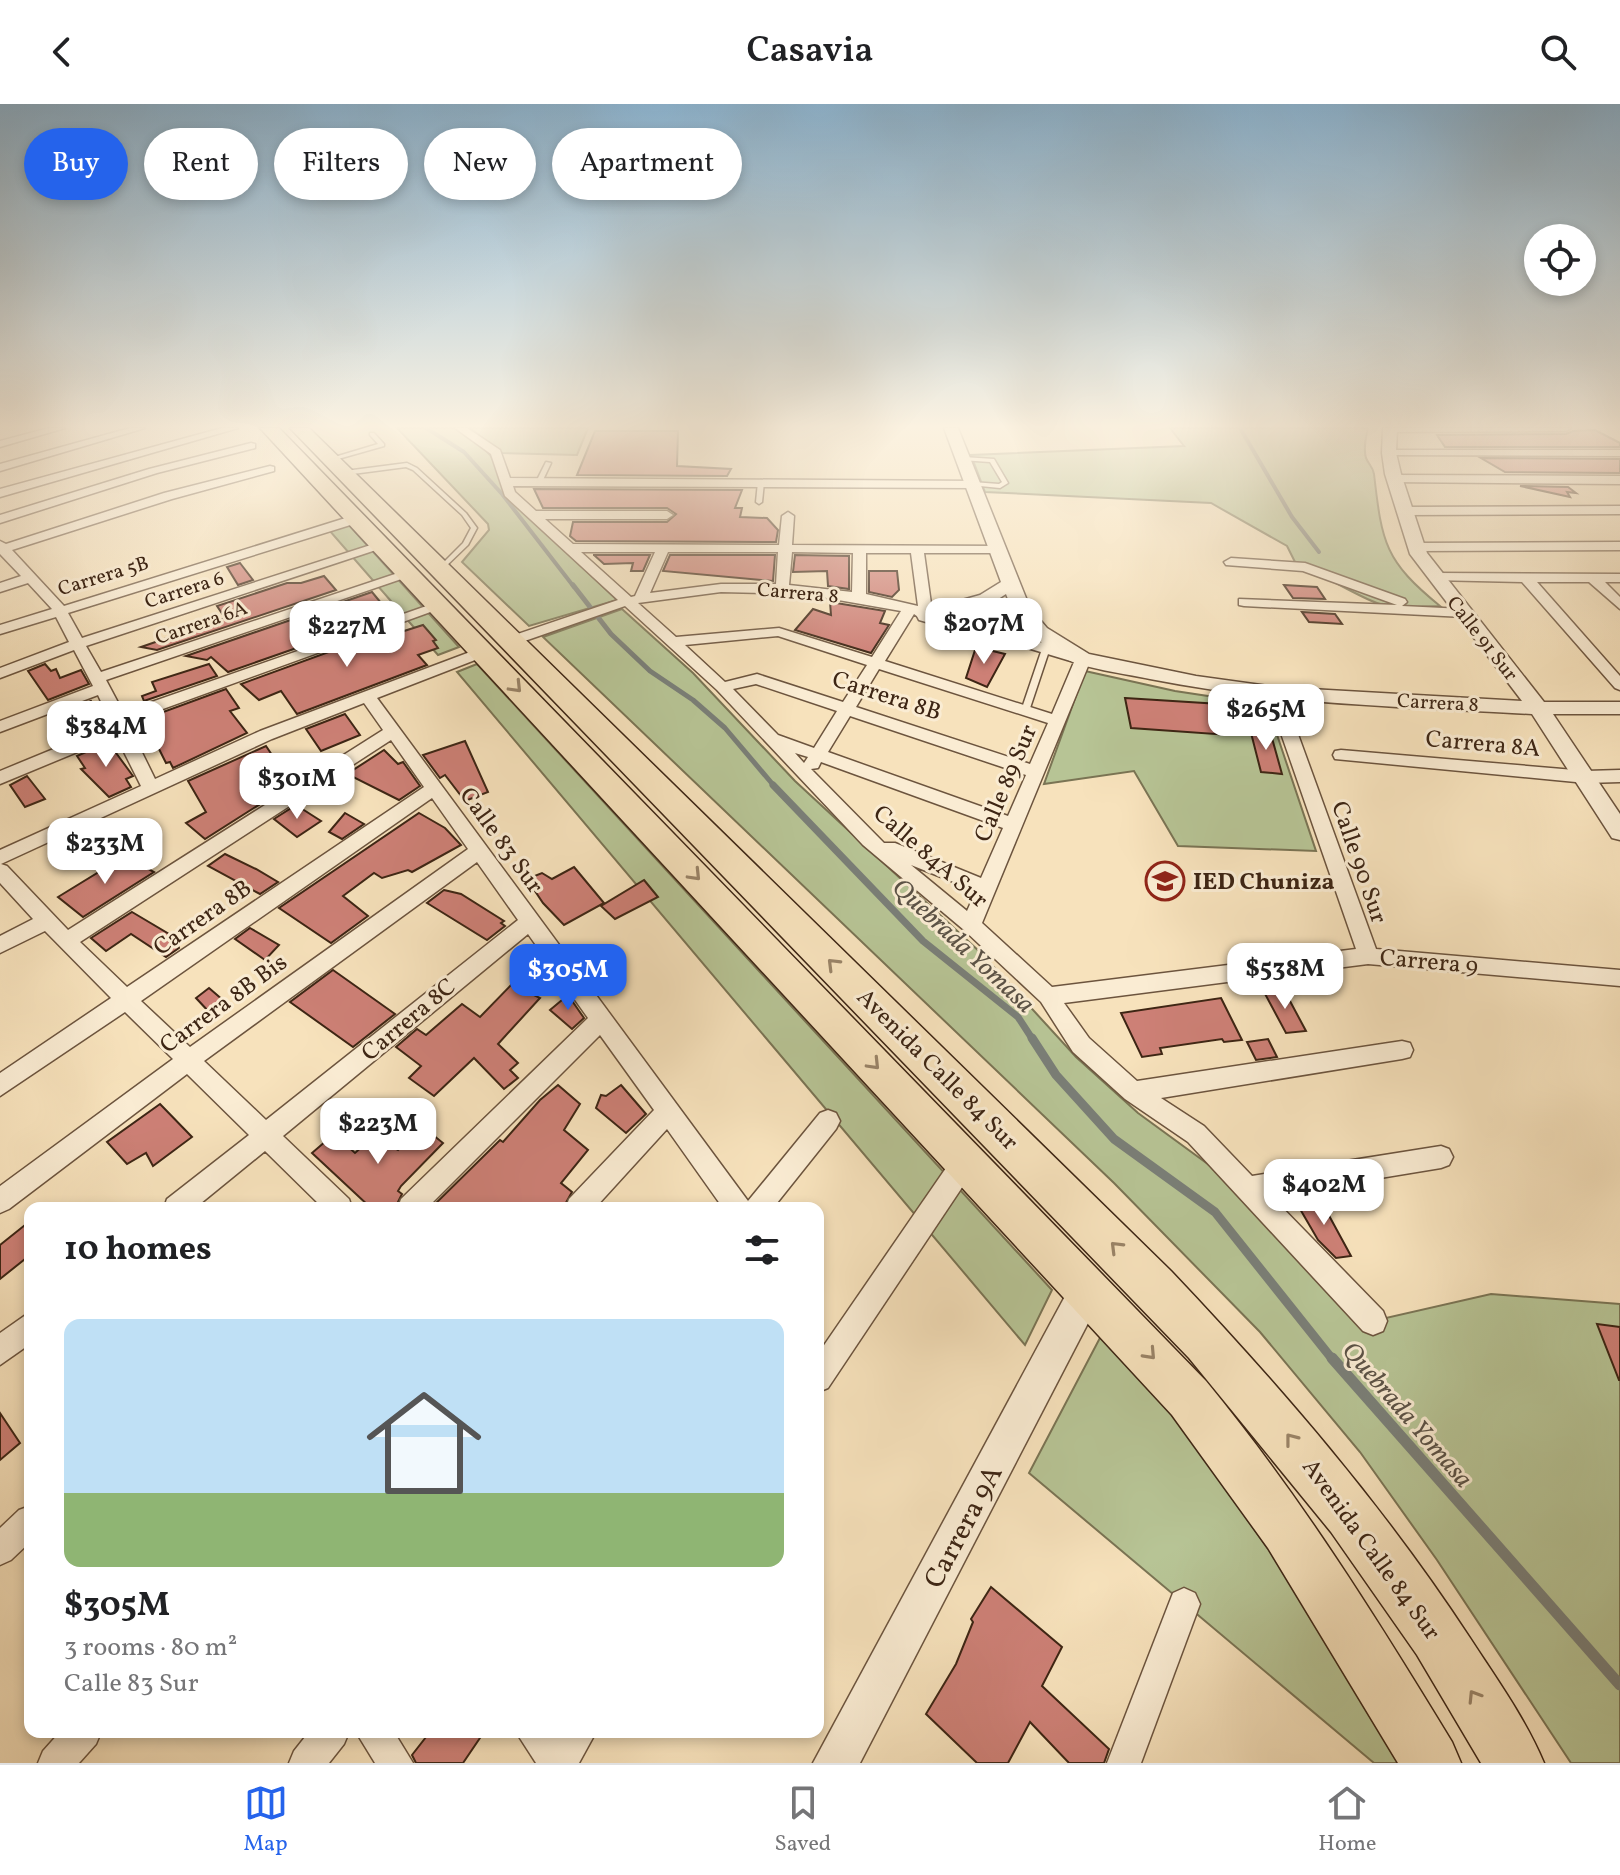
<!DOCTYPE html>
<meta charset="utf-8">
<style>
:root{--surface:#fff;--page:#f6f6f6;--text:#202124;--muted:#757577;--line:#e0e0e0;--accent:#2563eb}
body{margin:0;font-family:Vollkorn,serif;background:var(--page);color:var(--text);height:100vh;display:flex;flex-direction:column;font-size:30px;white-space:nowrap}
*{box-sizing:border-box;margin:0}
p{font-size:26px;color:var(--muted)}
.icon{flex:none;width:44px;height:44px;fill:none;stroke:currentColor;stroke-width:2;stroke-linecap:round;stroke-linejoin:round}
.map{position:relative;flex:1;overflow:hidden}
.drawer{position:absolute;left:24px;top:1098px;width:800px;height:536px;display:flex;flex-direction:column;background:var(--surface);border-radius:16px;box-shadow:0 4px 12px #0003}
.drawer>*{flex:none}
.hud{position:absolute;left:24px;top:24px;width:800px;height:72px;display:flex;gap:16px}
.controls{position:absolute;left:1524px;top:120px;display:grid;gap:16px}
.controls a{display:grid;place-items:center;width:72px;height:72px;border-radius:50%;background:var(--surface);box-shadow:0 4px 12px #0003;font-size:40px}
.price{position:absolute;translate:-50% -68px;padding:0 18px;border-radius:16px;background:#fff;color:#222;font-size:26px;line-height:52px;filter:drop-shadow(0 2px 4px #0008)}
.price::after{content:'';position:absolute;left:50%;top:48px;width:24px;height:18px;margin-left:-12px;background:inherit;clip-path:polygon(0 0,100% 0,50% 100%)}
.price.active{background:var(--accent);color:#fff}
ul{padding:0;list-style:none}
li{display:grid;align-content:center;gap:16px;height:424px;padding:0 40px}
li+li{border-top:2px solid var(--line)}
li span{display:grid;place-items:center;height:248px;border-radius:16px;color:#555}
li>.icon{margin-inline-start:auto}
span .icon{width:144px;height:144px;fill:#fffc;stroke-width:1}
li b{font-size:34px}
h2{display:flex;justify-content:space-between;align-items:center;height:96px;padding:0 40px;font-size:34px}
.tag{padding:0 28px;border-radius:36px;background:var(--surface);box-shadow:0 4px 12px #0003;font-size:28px;line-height:72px}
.tag.active{background:var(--accent);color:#fff}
header{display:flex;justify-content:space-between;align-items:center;height:104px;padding:0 40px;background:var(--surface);font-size:36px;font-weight:600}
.tab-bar{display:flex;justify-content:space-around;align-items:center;height:112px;border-top:2px solid var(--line);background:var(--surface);font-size:22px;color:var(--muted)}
.tab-bar a{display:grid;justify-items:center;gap:4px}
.tab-bar .active{color:var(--accent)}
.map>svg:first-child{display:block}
.green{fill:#b7c495;stroke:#7a7454;stroke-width:2}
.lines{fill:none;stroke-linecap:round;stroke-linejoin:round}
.stream-far4{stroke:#7a7f78;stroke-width:4}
.stream-far3{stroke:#7a7f78;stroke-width:5}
.stream-far2{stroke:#7a7f78;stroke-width:7}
.stream-far1{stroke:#7a7f78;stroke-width:9}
.stream{stroke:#7a7f78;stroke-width:11}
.building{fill:#cd8076;stroke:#3d2514;stroke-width:2}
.service-casing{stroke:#6c543e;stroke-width:3}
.minor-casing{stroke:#6c543e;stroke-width:3}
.tertiary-casing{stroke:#6c543e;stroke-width:3}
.trunk-casing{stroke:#3d2514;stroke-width:3}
.service{fill:#faecd3;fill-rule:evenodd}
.minor{fill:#faecd3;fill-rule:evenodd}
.tertiary{fill:#faecd3;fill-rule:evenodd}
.trunk{fill:#f7e2bc;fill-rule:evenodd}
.oneway{stroke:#9a8468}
.labels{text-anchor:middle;stroke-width:6;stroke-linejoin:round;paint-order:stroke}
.far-street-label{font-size:20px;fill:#3d2514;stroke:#faecd3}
.street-label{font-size:24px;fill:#3d2514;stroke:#faecd3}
.poi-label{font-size:24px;font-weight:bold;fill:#3d2514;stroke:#faecd3;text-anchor:start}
.water-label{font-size:26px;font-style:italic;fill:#5b5246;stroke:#faecd3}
.near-street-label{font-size:28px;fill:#3d2514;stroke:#faecd3}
</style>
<header><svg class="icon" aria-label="back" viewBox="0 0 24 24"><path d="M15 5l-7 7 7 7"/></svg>Casavia<svg class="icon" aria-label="search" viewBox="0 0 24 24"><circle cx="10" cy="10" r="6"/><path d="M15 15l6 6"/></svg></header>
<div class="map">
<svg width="1620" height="1659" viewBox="0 0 1620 1659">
<rect width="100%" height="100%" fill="#f7e2bc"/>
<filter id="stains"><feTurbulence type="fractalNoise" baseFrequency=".0025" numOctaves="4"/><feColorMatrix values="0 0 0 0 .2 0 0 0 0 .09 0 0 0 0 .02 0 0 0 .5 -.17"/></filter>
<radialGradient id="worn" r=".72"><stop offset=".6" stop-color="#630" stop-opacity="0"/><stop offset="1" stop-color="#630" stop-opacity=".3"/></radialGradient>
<g class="green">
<polygon points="397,324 456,324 478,338 490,351 522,406 617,496 529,522 462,458 489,426 488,420"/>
<polygon points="470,324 588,324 577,351 502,349"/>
<path d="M1170,324H1368C1366,333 1363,344 1366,354C1369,361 1373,363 1374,370C1382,440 1385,457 1440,502C1421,502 1395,506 1377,499C1358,493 1311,463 1297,462L1287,442L1211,399L985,388L971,351L1184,342Z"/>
<polygon points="348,420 459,543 438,551 329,426"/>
<polygon points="1006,498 1039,541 952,514 974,510"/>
<polygon points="622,505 693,569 795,677 981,849 1076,953 1138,1009 1216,1066 1373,1217 1491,1190 1620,1200 1620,1659 1571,1659 1437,1456 1360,1348 1260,1228 1114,1079 543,533"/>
<polygon points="477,560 1052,1186 1025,1241 457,568"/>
<polygon points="1085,567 1175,587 1267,601 1316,747 1178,742 1134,667 1044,680"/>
<polygon points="1102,1230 1178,1318 1313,1508 1405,1659 1374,1659 1029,1369"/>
</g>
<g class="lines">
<g class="stream-far4">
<polyline points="426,324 464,348 502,390 574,483"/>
<polyline points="1240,324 1292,413 1319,448"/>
</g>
<polyline class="stream-far3" points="573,481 611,530 650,567 693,596 725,624 775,683"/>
<polyline class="stream-far2" points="773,681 923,837 1018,913 1033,936"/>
<polyline class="stream-far1" points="1032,934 1056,971 1114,1035 1215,1108 1333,1256"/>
<polyline class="stream" points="1332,1254 1620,1581"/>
</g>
<g class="building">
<polygon points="1595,326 1620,339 1620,343 1445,343 1437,331 1566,330 1573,327"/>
<polygon points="595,327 678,327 677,362 731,365 727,372 577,371"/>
<polygon points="1481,354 1620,355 1620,369 1505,368"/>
<polygon points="1520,382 1568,383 1576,389 1567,388 1570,393"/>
<polygon points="534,385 742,386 735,404 742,404 740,413 767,414 778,426 776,438 576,437 570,432 573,418 667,418 676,410 667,404 543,404"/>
<polygon points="594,451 593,451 650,451 643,467 631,467 633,459 604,460"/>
<polygon points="670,451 775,451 773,477 663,467"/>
<polygon points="795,451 849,452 849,485 828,482 827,467 793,468"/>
<polygon points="240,459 253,476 238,481 227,463"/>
<polygon points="869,467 897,467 899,486 892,493 869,488"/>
<polygon points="324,472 336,486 157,546 141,543 225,514 217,502 287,479 301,479"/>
<polygon points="1284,481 1317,483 1325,495 1293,494"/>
<polygon points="372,488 391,511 228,568 211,553 207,556 186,552"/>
<polygon points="830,498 885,507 880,519 889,521 871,549 795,526 813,505 831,511"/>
<polygon points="1302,508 1335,510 1342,520 1309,518"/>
<polygon points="423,521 436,536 433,537 438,544 418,551 427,561 297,610 281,587 259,596 241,580 400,522 404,527"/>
<polygon points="976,543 1005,550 987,583 966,574"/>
<polygon points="45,560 51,567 56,565 60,574 81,566 89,580 48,596 28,567"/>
<polygon points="209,560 217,572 144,597 142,592 156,587 152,578"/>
<polygon points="226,585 239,604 230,607 247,629 173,664 170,658 166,659 144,615"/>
<polygon points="1125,594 1220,600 1229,631 1131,624"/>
<polygon points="91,597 107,620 67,636 62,629 67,627 56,610"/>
<polygon points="345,610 360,631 321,647 306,625"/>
<polygon points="1250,625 1270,627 1282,670 1261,668"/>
<polygon points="465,637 488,688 465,697 445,671 440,674 423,651"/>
<polygon points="108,638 133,672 126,675 131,683 109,693 81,665 85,664 77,652"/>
<polygon points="266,642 282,666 251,678 276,690 205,735 186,719 206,708 188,677"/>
<polygon points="384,646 398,660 403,658 420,682 399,696 347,670"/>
<polygon points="27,672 45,695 25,703 10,681"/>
<polygon points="296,701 321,717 297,733 274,715"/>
<polygon points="345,709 364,720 342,735 329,728"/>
<polygon points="419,709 445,724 461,741 412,768 408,766 382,774 374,769 343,792 368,812 331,839 279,804"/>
<polygon points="225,750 256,765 278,778 260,790 208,762"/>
<polygon points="125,752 154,768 83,813 58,793"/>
<polygon points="574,763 604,799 564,821 543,799 527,775 542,769 552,775"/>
<polygon points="644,776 658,793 615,815 601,802"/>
<polygon points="444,786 461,790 504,817 501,819 505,822 487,836 427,799"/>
<polygon points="132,808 174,833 179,844 166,853 131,830 106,847 91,834"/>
<polygon points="250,824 279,841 265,856 235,835"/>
<polygon points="333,866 395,910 353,943 290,898"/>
<polygon points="512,880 540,894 498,940 518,959 510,966 518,974 504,985 474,954 434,992 409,974 421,962 396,943 417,925 426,931 462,900 480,913"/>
<polygon points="209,884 224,897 210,909 196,894"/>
<polygon points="1283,884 1306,927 1286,929 1264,888"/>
<polygon points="568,891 584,914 572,925 550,906"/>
<polygon points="1221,894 1242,936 1224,938 1222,935 1160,944 1162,950 1142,953 1121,909"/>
<polygon points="1268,935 1277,953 1256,956 1247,938"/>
<polygon points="558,981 580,1000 564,1026 588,1046 561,1079 572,1088 563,1104 431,1104 500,1036 503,1038 540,996"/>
<polygon points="621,981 646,1010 626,1029 596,1004 601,991 606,992"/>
<polygon points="160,1000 192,1033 153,1062 146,1049 127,1060 107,1038"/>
<polygon points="423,1023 443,1039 401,1082 398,1087 402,1090 395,1104 371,1104 312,1049 334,1030 355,1049 374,1032 398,1046"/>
<polygon points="1320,1095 1351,1152 1336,1154 1318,1136 1296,1098"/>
<polygon points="30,1117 30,1151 0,1175 0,1141"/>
<polygon points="1597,1220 1620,1223 1620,1276 1619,1276"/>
<polygon points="0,1309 20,1339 0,1356"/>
<polygon points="991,1483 1062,1543 1042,1582 1109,1645 1104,1659 1069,1659 1030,1618 1008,1659 977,1659 926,1610 956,1560 973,1518 971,1515"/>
<polygon points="430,1628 484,1628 463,1659 416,1659 412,1651"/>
</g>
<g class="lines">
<g class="service-casing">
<g id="service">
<polygon points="370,329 374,329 384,340 384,342 331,357 328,355 378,340 370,331"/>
<polygon points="963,353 994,355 1008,379 1000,384 970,381 969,380 972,378 999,380 1002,378 990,358 961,356 961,354"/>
<polygon points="546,358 551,359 542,378 537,379 536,378"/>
<polygon points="407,359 417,364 466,409 477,424 468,441 442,466 437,465 463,439 471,424 462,411 413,366 406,363 345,371 342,369 345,367"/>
<polygon points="761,376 764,378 762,398 759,400 756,398 758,378"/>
<polygon points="1042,545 1048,545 1049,547 1029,607 1028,609 1022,609 1021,607"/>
</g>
</g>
<g class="minor-casing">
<g id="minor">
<polygon points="49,324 65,324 0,343 0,337"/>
<polygon points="130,324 145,324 0,367 0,360"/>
<polygon points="222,324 238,324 0,393 0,385"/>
<path d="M455,324H467L500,346L510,374L976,377V383L972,384L513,382L515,388L536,407H667L673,411L667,415H545L573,440L779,441L782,412L788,408L794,412L792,441L1001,442L1003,445L996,449H924L932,507L1088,552L1091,555L982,819L1052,883L1356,845L1267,589L1275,584L1283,589L1376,845L1620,866V882L1368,860L1064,899L1089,934L1137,977L1402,937L1410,939L1413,946L1410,953L1402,955L1161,994L1204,1022L1252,1072L1441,1042L1449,1045L1453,1053L1449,1061L1441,1064L1271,1092L1383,1207L1387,1217L1383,1227L1373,1231L1363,1227L1188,1038L1125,995L1073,948L1041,898L964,826L863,741L717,586L625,502L516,540H506V534L618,496L505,392L491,350ZM581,448H655L635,492L631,493ZM668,448H778L776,480H721L650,489ZM792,448L853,449L852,488L789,481ZM866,449H911L918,502L866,490ZM721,488L804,490L901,507L872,553L779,524L676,533L638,499ZM914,510L921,515H931L1074,558L1052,610L885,557ZM778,532L867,561L843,598L757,570L725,578L685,541ZM879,565L1048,619L1030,660L856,603ZM756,580L837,607L814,644L778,631L733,585ZM850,612L1026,671L1008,712L828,648ZM795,649L808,653L804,659ZM821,658L1003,724L981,774L895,739H884L811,665L818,664ZM911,761L976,787L967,807Z"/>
<polygon points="1385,324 1571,324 1566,327 1389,328"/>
<polygon points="251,339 255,340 255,344 157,369 0,419 0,411 149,365"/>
<polygon points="1389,346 1620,346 1620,352 1385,351 1385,347"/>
<path d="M270,362L274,363V367L172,395L12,446L64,502L352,412H360V418L68,509L82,534L377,439L388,442L86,542L101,568L404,467L416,470L106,576L123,608L435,499L440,498L447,502L127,618L155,675L260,627L478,545H488V551L377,594L748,1097L820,1009L828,1006L836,1009L840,1017L836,1025L773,1104H723L667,1025L595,1104H566L569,1095L654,1006L600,931L427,1104H398L401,1095L588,914L528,830L283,1032L349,1095L352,1104H323L265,1047L195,1104H164L167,1095L249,1031L187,970L9,1105L0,1109V1082L173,955L125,908L0,992V969L111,894L45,827L0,849V832L33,815L0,779V746L141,682L116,632L0,680V667L112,621L98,591L0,628V617L93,582L74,546L0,574V564L69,538L56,513L0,530V521L52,505L28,479L0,488V479L21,472L0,450V437L6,440L164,389ZM364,599L383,626L68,826L7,762L1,760L272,635ZM391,636L424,683L127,883L80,838ZM432,694L468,745L190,943L141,897ZM477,758L518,816L266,1016L204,957Z"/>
<polygon points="1394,371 1620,372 1620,380 1390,378 1388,375"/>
<polygon points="1620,402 1620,410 1403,411 1397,407 1403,403"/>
<polygon points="1620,438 1620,446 1417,447 1410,443 1417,439"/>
<polygon points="1231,454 1305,459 1405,495 1407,498 1402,502 1464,505 1471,509 1464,513 1244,502 1239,501 1239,495 1397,501 1303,467 1226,461 1224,458"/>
<polygon points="1436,469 1620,470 1620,478 1605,478 1620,493 1620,505 1589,478 1537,478 1620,572 1620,586 1615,584 1522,478 1431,476 1431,470"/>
<polygon points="1341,646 1586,667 1620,666 1620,678 1586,679 1335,655 1333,651 1335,647"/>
<polygon points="966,1045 975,1048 978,1056 975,1064 828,1284 818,1288 818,1250 957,1048"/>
<polygon points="30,1208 30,1240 0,1261 0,1229"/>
<polygon points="30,1402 30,1438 11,1456 0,1461 0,1424 19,1406"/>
<polygon points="1184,1484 1195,1489 1200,1500 1141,1659 1107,1659 1173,1489"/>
<polygon points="60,1628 101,1628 96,1640 79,1659 38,1659 43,1647"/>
<polygon points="309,1628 349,1628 344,1640 329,1659 289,1659 294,1647"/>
<polygon points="356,1628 394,1628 413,1659 375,1659"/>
<polygon points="516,1628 596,1628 579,1659 536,1659"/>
</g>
</g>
<g class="tertiary-casing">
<g id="tertiary">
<path d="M944,324H958L1030,504L1047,524L1089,550L1196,572L1275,583L1522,597L1410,450L1385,370L1382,349L1383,324H1397L1396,349L1401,370L1427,449L1544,598H1620V610H1553L1620,710V736L1612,734L1532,610C1404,603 1276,600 1150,575C1127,570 1101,567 1079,560C1047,549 1017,521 1006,490L992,499L926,518L919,516L917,512L919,508L980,491L1001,478Z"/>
<polygon points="1088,1167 1100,1172 1105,1184 1100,1196 860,1659 813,1659 1076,1172"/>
</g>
</g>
<g class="trunk-casing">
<g id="trunk">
<path d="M260,324H279L1206,1277C1299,1390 1376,1513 1452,1638L1461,1659H1398L1268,1444L1172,1311Z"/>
<path d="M290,324H309L1171,1167C1280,1282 1383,1401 1470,1534C1496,1574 1525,1614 1544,1659H1481L1417,1551L1331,1428L1189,1254Z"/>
</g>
</g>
<use href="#service" class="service"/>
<use href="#minor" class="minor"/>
<use href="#tertiary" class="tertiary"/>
<use href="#trunk" class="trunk"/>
</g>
<defs><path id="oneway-chevron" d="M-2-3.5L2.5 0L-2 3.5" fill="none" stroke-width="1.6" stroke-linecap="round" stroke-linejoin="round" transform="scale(2)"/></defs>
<g class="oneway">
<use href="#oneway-chevron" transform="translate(516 583) rotate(46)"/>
<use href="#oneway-chevron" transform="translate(695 771) rotate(46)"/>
<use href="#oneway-chevron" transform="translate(833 860) rotate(-135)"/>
<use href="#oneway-chevron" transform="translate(874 960) rotate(46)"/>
<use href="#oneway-chevron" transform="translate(1116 1143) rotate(-135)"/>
<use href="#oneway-chevron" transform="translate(1150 1250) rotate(47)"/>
<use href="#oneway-chevron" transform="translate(1291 1335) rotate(-128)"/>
<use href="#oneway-chevron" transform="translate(1474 1592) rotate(-122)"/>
</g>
<linearGradient id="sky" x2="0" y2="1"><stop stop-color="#8cb7d6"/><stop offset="0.58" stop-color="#fbf2e1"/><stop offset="1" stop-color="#fbf2e1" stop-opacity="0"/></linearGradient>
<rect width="1620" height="556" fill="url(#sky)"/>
<defs>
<g id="school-ring" transform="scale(2)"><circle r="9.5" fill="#faecd3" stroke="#8f2418" stroke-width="1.5"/><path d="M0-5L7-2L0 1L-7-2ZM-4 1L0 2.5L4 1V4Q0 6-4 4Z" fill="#8f2418"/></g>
</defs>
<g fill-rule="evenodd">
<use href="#school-ring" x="1165" y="777"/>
</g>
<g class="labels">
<g class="far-street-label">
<text transform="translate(103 471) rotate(-17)" y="7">Carrera 5B</text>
<text transform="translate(184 485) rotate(-18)" y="7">Carrera 6</text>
<text transform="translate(798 488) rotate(5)" y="7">Carrera 8</text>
<text transform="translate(201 518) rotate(-19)" y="7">Carrera 6A</text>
<text transform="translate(1483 534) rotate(52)" y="7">Calle 91 Sur</text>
<text transform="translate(1438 598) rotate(3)" y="7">Carrera 8</text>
</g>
<g class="street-label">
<text transform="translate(887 591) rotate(18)" y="8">Carrera 8B</text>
<text transform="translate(1483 639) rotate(5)" y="8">Carrera 8A</text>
<text transform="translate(1005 679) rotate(-67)" y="8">Calle 89 Sur</text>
<text transform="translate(502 736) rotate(54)" y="8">Calle 83 Sur</text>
<text transform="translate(931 752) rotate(41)" y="8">Calle 84A Sur</text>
<text transform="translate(1360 758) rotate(71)" y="8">Calle 90 Sur</text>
<text transform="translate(202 813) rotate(-35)" y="8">Carrera 8B</text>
<text transform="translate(1429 857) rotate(5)" y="8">Carrera 9</text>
<text transform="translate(223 899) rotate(-36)" y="8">Carrera 8B Bis</text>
<text transform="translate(408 915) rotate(-40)" y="8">Carrera 8C</text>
<text transform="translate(938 965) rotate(45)" y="8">Avenida Calle 84 Sur</text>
<text transform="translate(1372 1445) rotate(54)" y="8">Avenida Calle 84 Sur</text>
</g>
<g class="poi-label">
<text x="1193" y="785">IED Chuniza</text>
</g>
<g class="water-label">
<text transform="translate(964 841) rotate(43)" y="9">Quebrada Yomasa</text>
<text transform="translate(1408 1310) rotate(49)" y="9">Quebrada Yomasa</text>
</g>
<g class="near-street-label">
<text transform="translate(962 1422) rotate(-62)" y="10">Carrera 9A</text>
</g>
</g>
<rect width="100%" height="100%" filter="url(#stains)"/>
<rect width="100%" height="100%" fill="url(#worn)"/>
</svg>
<div class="controls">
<a><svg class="icon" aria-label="locate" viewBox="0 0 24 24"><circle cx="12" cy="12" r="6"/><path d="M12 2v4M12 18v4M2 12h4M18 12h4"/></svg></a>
</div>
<b class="price" style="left:984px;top:562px">$207M</b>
<b class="price" style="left:347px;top:565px">$227M</b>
<b class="price" style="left:1266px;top:648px">$265M</b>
<b class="price" style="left:106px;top:665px">$384M</b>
<b class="price" style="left:297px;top:717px">$301M</b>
<b class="price" style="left:105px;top:782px">$233M</b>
<b class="price" style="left:1285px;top:907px">$538M</b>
<b class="price active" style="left:568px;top:908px">$305M</b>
<b class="price" style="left:378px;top:1062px">$223M</b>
<b class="price" style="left:1324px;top:1123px">$402M</b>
<div class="hud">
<a class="tag active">Buy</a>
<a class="tag">Rent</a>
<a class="tag">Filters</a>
<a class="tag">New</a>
<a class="tag">Apartment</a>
</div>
<section class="drawer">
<h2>10 homes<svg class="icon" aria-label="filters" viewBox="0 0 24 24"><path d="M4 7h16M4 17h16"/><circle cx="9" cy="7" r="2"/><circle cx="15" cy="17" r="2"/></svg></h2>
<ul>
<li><span style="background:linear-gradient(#bfe0f5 70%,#8fb573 0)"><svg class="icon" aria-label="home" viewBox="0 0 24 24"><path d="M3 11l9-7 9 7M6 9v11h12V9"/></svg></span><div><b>$305M</b><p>3 rooms · 80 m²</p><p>Calle 83 Sur</p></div></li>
</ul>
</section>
</div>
<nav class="tab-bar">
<a class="active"><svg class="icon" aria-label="map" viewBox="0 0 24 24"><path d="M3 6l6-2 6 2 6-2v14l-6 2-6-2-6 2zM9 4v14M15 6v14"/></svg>Map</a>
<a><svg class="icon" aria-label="saved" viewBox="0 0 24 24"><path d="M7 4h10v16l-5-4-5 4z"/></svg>Saved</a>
<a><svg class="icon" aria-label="home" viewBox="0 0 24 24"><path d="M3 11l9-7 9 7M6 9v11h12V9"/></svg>Home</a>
</nav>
